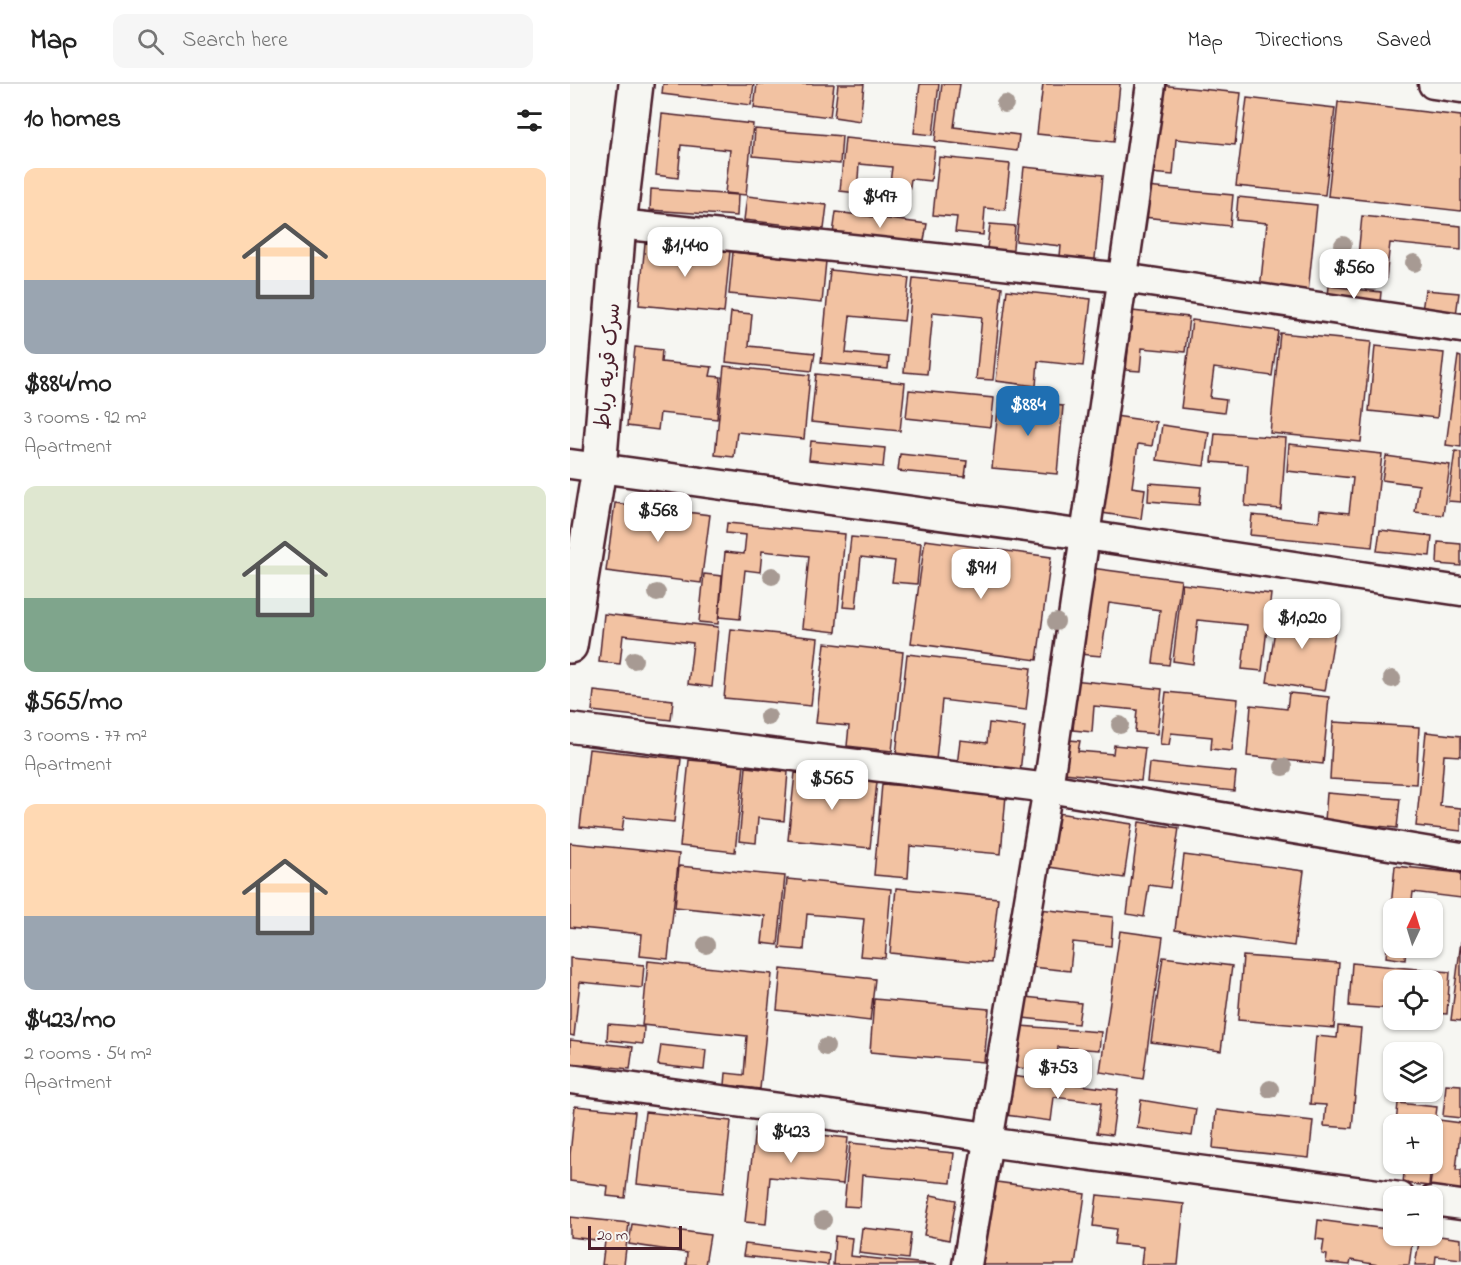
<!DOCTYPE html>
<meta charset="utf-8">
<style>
:root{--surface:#fff;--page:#f6f6f6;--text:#222;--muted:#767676;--line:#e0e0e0;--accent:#1f6fb2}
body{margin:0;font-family:"Indie Flower","Playpen Sans Arabic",sans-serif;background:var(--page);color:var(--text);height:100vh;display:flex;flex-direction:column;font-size:22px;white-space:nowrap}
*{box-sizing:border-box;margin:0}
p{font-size:20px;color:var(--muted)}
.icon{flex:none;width:33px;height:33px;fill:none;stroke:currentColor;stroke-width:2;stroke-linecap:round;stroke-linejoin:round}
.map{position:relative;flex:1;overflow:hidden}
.panel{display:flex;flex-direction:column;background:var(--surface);width:570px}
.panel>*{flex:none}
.needle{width:39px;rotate:4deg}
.controls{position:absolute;left:813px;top:814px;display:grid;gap:12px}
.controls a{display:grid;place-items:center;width:60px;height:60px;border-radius:12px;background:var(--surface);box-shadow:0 2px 4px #0004;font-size:30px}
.scale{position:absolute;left:18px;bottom:15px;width:94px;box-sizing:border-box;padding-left:6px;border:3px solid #4a1f2b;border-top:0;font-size:16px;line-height:21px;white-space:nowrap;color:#4a1f2b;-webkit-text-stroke:4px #f6f6f2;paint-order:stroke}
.price{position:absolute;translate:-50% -51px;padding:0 14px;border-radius:12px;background:#fff;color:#222;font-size:20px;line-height:39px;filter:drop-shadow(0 2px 3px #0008)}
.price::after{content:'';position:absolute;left:50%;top:36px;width:18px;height:14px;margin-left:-9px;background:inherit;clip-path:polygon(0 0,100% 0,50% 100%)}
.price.selected{background:var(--accent);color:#fff}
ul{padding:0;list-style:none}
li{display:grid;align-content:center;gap:12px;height:318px;padding:0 24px}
li span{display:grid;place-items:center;height:186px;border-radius:12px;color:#555}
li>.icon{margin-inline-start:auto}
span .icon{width:108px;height:108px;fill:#fffc;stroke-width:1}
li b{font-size:26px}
h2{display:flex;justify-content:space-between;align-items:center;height:72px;padding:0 24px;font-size:26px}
header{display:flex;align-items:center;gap:36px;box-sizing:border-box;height:84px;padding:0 30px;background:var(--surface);border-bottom:2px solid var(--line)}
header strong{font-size:28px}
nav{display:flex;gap:33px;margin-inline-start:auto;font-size:21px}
.search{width:420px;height:54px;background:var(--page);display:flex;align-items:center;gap:15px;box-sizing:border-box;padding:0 21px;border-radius:12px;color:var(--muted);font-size:22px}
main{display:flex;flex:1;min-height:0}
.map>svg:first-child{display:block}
.building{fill:#f2c2a2;stroke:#4a1f2b;stroke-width:1.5}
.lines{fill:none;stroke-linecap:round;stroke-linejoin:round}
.minor-casing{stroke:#4a1f2b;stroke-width:33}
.tertiary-casing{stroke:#4a1f2b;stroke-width:38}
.minor{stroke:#f6f6f2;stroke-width:28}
.tertiary{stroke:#f6f6f2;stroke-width:33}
.tree{fill:#a79a93}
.labels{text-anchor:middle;stroke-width:4.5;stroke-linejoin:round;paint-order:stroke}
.street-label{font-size:21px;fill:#4a1f2b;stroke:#f6f6f2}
</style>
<header>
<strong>Map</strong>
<div class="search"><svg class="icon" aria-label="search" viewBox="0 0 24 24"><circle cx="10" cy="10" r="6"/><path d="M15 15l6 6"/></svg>Search here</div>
<nav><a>Map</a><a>Directions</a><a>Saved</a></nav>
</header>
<main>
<section class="panel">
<h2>10 homes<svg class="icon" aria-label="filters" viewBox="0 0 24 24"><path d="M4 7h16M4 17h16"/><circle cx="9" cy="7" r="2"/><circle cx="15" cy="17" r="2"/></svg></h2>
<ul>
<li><span style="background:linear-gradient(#ffd9b3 60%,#9aa5b1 0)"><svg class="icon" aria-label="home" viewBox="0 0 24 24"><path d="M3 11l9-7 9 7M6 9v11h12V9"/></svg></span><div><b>$884/mo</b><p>3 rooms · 92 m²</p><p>Apartment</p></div></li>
<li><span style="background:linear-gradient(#dfe7d0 60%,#7fa58c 0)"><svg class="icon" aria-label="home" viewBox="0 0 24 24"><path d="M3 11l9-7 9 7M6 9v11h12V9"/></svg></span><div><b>$565/mo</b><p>3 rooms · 77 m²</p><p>Apartment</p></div></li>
<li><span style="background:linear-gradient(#ffd9b3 60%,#9aa5b1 0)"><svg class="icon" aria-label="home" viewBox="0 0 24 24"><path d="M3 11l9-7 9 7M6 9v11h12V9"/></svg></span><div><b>$423/mo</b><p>2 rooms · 54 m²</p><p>Apartment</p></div></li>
</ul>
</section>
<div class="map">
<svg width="891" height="1181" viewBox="0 0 891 1181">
<rect width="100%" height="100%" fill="#f6f6f2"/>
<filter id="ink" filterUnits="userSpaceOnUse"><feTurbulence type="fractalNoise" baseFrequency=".0167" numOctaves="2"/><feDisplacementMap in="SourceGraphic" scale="12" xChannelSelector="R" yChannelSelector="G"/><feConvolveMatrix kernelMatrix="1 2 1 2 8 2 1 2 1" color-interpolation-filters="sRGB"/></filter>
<g filter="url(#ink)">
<g class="building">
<polygon points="93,0 184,0 181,21 92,10"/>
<polygon points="187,0 264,0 260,33 184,24"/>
<polygon points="268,0 294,0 290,37 264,33"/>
<polygon points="350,0 369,0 363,51 344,49"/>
<polygon points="372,0 390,0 384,43 449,51 447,67 365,57"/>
<polygon points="473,0 550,0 544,58 467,50"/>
<polygon points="589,1 671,9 665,61 606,55 603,91 580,89"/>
<polygon points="677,14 765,24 755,111 666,102"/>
<polygon points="768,18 891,32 891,127 758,112"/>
<polygon points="92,30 183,40 176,111 155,109 160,66 111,61 108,94 86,91"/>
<polygon points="185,45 272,52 270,80 183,72"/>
<polygon points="275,54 365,63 361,97 341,95 339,109 319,107 322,83 289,80 287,109 270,107"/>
<polygon points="369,73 440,80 435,126 415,124 413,151 385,148 387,133 363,131"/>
<polygon points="454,83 533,91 524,185 489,182 491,162 446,157"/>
<polygon points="576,103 663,111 660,142 573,133"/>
<polygon points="81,105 168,111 167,132 80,126"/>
<polygon points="177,112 257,121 254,145 174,136"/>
<polygon points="668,113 747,121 738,209 690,205 697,139 666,136"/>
<polygon points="266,128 357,140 353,162 263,150"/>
<polygon points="792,132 891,142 891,166 820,159 816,195 786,192"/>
<polygon points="420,140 445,142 442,175 416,172"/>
<polygon points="75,159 160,167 154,229 69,221"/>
<polygon points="163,168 256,177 252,219 159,210"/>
<polygon points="260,186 339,194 334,237 280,232 276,269 319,273 318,285 251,279"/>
<polygon points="343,194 432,203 423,296 406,295 412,233 363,228 357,290 334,288"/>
<polygon points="759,202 811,208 809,229 757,224"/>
<polygon points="437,206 521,215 513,282 468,277 466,302 426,297"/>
<polygon points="855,206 889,209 886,231 852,227"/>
<polygon points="562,227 619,233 615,268 572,264 570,287 556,286"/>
<polygon points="161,228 182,230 179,262 245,269 242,287 156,278"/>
<polygon points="622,236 708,247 702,292 644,284 640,314 656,316 654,329 611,324"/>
<polygon points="710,249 801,258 791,358 700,349"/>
<polygon points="805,262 874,269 867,334 799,327"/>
<polygon points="65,263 92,266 91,278 142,283 140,292 151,293 147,335 90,329 88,346 57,342"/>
<polygon points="888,272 891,273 891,363 876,361"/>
<polygon points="154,282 240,291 234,355 167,348 164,373 145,371"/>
<polygon points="246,290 335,299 330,347 241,338"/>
<polygon points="339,306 424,314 421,343 336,334"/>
<polygon points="429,316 493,322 487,390 422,384"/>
<polygon points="545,332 586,338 582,362 568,360 562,403 575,405 571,435 532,429"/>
<polygon points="592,341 639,348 634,382 587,376"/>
<polygon points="645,349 716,354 711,425 675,422 678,381 642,378"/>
<polygon points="241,357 315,364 313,383 239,376"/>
<polygon points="719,360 812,370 802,463 680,451 682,431 749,438 750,426 779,429 783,394 717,387"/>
<polygon points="885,367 891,368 891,418 878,417"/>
<polygon points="330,370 397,377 395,393 328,387"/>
<polygon points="816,372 880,381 873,431 845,428 849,401 812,396"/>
<polygon points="579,399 631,403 629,421 578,417"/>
<polygon points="45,419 140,431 131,499 36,487"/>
<polygon points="157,439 275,450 266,548 232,544 239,472 192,467 190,488 175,486 170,535 149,533 155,468 174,470 176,451 156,449"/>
<polygon points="810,446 862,452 860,472 807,467"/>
<polygon points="281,453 351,459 347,500 322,498 325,477 291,473 286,524 273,523"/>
<polygon points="355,456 481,473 467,576 341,559"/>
<polygon points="868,458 891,460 891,482 867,480"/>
<polygon points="521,484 611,496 599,581 583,579 590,526 539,519 531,572 509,570"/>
<polygon points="134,490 152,492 148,540 129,538"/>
<polygon points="612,500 701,510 692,587 672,585 677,541 628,536 623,580 603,577"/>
<polygon points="708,526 767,535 755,607 697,598"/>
<polygon points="34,530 148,543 142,603 118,600 123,559 53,551 50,580 29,578"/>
<polygon points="161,545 248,554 241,622 154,614"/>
<polygon points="255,559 333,568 322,667 277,662 279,642 246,639"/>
<polygon points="337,570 461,584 456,626 372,616 366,676 326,671"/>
<polygon points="502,596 592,605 587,650 565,648 567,626 524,622 522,648 503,646 505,626 499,625"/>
<polygon points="24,607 103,616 101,636 22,627"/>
<polygon points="596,608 668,615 662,667 641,665 642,653 601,649 599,661 590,660"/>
<polygon points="719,609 759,613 753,680 677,672 681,621 717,625"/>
<polygon points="763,638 849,643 846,700 760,695"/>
<polygon points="419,639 455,643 450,688 387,682 390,656 417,659"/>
<polygon points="856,648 891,652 891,672 874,671 870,722 891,724 891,747 846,742"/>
<polygon points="488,655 510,657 508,667 543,670 544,661 575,664 571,697 484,688"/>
<polygon points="19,665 111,675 104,738 54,733 52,747 10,743"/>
<polygon points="119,676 174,681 165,768 110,762"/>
<polygon points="579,679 666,688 664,707 577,698"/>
<polygon points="176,683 218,688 214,737 188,734 186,759 169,757"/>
<polygon points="225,689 307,698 300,764 218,756"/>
<polygon points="312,700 436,711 431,770 340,762 338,794 304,791"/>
<polygon points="757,709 830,715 827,744 755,737"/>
<polygon points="487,729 562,740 554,794 479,783"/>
<polygon points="569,738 609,744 600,804 579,801 574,833 557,830"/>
<polygon points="0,759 109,770 98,875 70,872 72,850 0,843"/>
<polygon points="614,771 734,787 724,862 605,846"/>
<polygon points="109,782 215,792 208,861 192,859 195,832 105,823"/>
<polygon points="825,782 891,789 891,814 843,808 841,825 824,825 824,864 836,864 835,876 816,873"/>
<polygon points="217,795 321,805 315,874 290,872 294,835 237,830 234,866 210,864"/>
<polygon points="326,804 428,814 421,879 320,869"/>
<polygon points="469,825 543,833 541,862 503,858 500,887 462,883"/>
<polygon points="550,847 593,853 573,995 530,988"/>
<polygon points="891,857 891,937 881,936"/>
<polygon points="673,872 769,879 764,944 668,936"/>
<polygon points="593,873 662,882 651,967 581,958"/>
<polygon points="0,874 74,881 72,904 10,898 4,952 0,951"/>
<polygon points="78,877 202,890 190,1005 155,1001 156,989 174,991 177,952 72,941"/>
<polygon points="782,879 880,888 877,930 862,929 862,897 824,897 824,925 779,922"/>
<polygon points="211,885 305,895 300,937 207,926"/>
<polygon points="455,913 511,919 508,940 453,934"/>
<polygon points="304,915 419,925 414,978 300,968"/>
<polygon points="38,940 74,943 73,960 37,956"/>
<polygon points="450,942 531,948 529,966 488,963 486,987 447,984"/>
<polygon points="768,942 791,944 782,1044 754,1042 756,1021 740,1020 746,952 767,954"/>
<polygon points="0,956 63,963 60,985 0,979"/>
<polygon points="91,961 136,966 134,986 88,981"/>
<polygon points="441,992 548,1006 542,1051 527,1049 531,1019 484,1013 481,1037 435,1031"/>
<polygon points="876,1000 891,1001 891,1034 873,1032"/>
<polygon points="571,1016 626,1025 622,1052 567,1044"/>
<polygon points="828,1019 867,1023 862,1063 862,1041 826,1040"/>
<polygon points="5,1022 65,1028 55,1114 37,1112 38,1102 0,1097 0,1071"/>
<polygon points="646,1026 743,1037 739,1074 643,1064"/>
<polygon points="75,1028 161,1037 153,1109 67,1100"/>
<polygon points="869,1036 891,1039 886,1086 891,1086 891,1106 860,1102"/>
<polygon points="185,1044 278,1054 273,1100 200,1093 196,1140 175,1138"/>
<polygon points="280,1059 384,1069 381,1099 292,1091 290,1123 274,1122"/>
<polygon points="835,1080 861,1080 859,1102 833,1099"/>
<polygon points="419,1097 515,1110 505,1181 407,1181"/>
<polygon points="361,1111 386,1116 379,1156 354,1151"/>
<polygon points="527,1111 614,1120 608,1181 571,1181 573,1163 544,1160 546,1145 523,1142"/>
<polygon points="0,1133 59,1139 54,1181 32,1181 35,1157 0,1153"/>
<polygon points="748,1136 824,1146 824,1152 843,1152 839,1181 808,1181 781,1176 780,1181 756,1179 757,1171 752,1170 754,1156 746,1155"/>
<polygon points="62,1140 140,1151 135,1181 116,1181 117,1169 59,1160"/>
<polygon points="292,1144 341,1149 338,1175 289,1169"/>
<polygon points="862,1151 891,1155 891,1175 866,1172 865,1181 845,1181 850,1152"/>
<polygon points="265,1152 282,1154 280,1172 367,1181 263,1181"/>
<polygon points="175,1160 259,1170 258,1181 173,1172"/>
</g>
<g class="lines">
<g class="minor-casing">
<g id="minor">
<polyline points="863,0 891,4"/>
<polyline points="49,140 553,194 891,244"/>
<polyline points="0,380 515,451 891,507"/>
<polyline points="0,644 478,704 891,773"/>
<polyline points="0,995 404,1051 417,1058 830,1113"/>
<polyline points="862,1117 891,1121"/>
<polyline points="397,1181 478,704 581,0"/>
</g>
</g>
<g class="tertiary-casing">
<polyline id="tertiary" points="0,562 29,385 49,140 66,0"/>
</g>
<use href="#minor" class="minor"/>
<use href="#tertiary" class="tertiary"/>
</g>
<g class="tree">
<circle cx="435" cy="20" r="9"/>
<circle cx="773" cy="161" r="9"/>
<circle cx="844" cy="179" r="9"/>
<circle cx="202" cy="492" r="9"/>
<circle cx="87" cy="509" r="9"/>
<circle cx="486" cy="538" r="9"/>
<circle cx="64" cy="576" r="9"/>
<circle cx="822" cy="595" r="9"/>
<circle cx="198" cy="633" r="9"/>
<circle cx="550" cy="641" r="9"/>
<circle cx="713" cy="683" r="9"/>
<circle cx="136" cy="861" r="9"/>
<circle cx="256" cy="963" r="9"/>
<circle cx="700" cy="1005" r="9"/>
<circle cx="253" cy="1136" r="9"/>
</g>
</g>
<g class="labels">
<g class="street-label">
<text transform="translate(37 282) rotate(-85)" y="7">سرک قریه رباط</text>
</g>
</g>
</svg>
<div class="controls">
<a><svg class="needle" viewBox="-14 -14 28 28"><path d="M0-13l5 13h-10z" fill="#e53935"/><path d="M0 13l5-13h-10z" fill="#767676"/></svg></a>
<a><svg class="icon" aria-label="locate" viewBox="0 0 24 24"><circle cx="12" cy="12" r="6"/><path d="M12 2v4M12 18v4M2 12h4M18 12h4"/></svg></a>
<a><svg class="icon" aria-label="layers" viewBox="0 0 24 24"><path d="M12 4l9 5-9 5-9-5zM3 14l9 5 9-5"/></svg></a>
<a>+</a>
<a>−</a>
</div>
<div class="scale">20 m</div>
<b class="price" style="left:310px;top:145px">$497</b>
<b class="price" style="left:115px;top:194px">$1,440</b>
<b class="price" style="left:784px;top:216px">$560</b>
<b class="price selected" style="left:458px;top:353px">$884</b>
<b class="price" style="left:88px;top:459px">$568</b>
<b class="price" style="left:411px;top:516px">$911</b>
<b class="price" style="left:732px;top:566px">$1,020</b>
<b class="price" style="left:262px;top:727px">$565</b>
<b class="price" style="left:488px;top:1016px">$753</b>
<b class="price" style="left:221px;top:1080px">$423</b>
</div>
</main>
